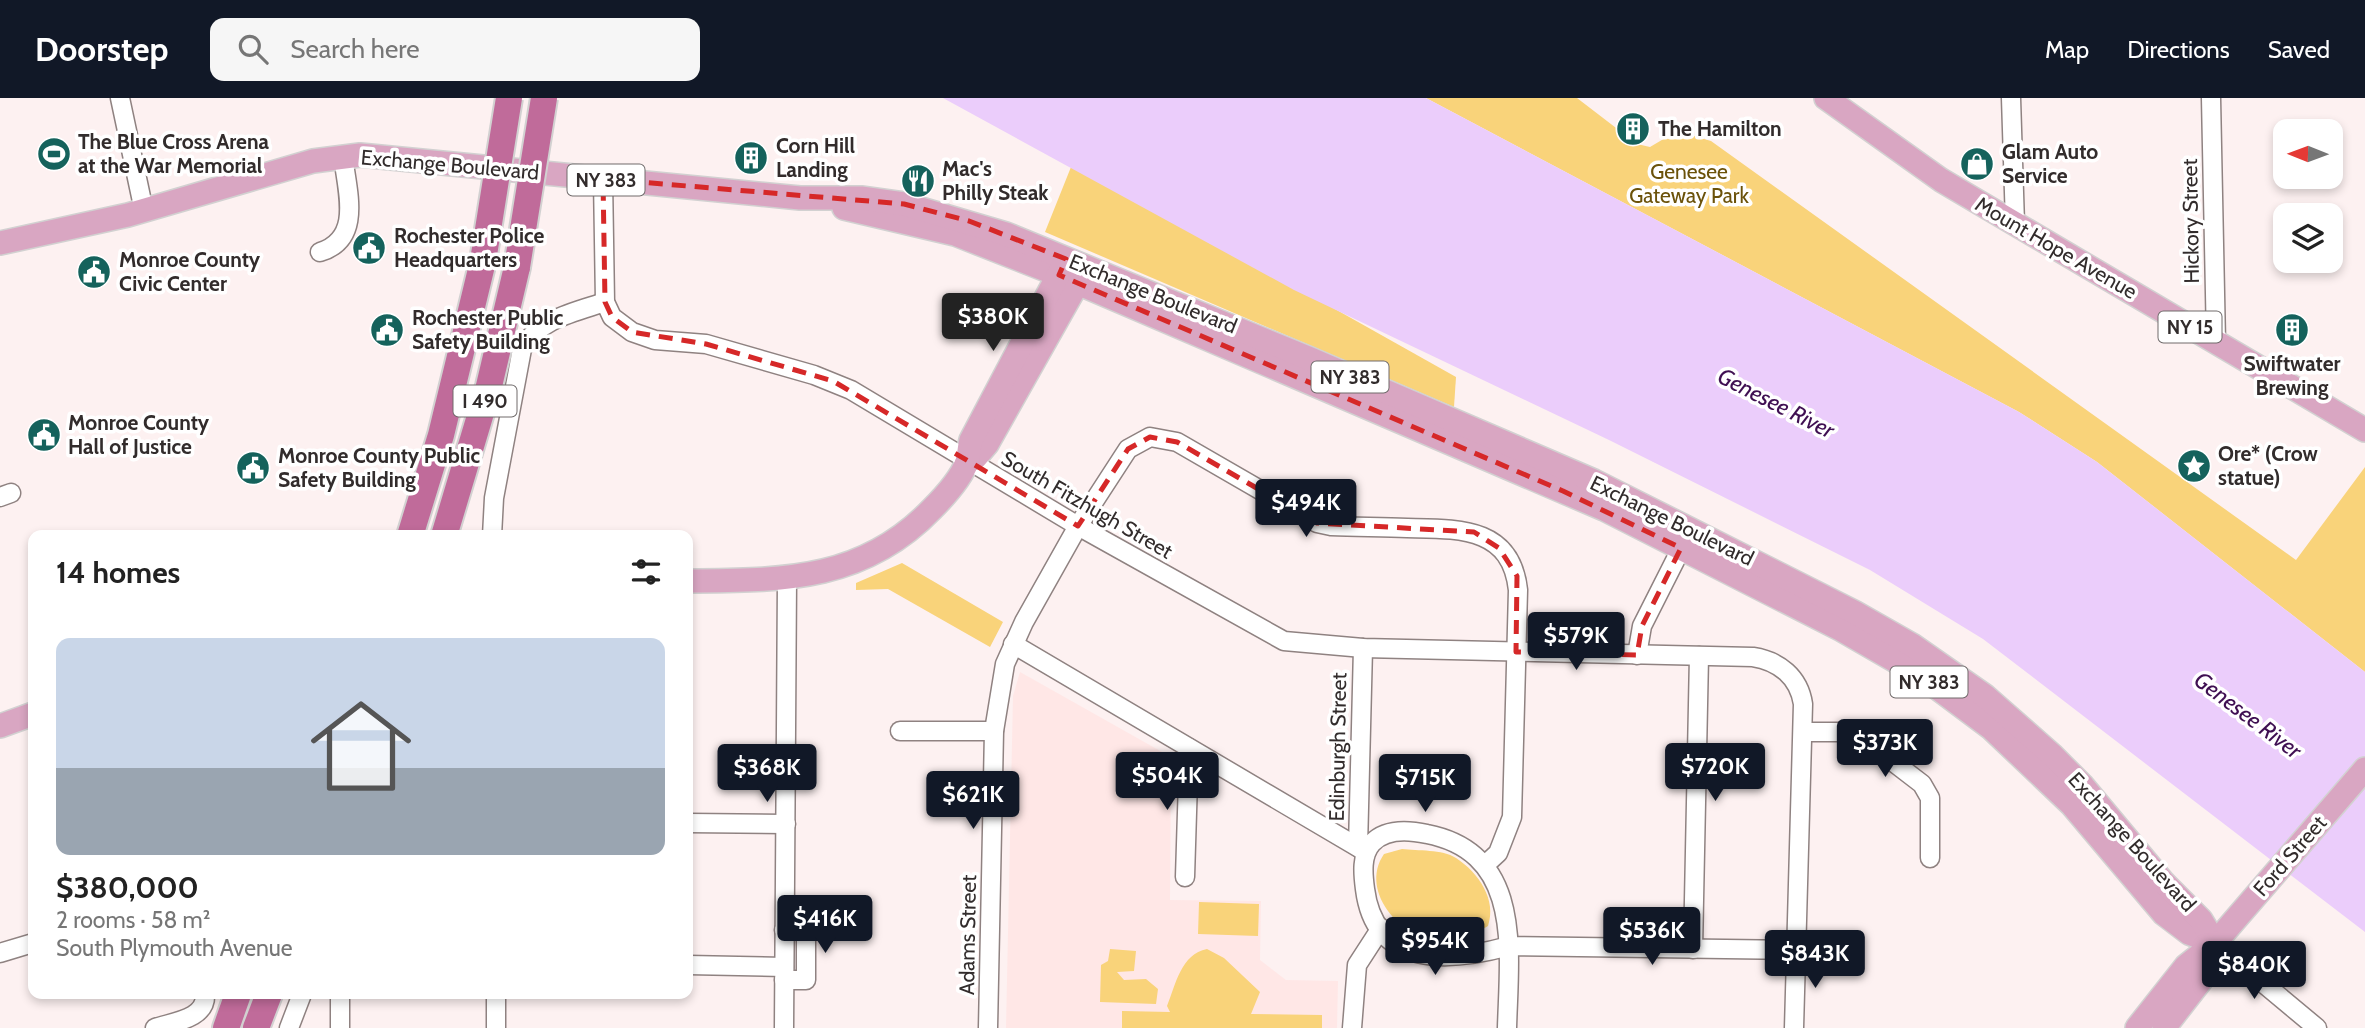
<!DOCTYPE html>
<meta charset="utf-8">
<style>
:root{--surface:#fff;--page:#f6f6f6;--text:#222;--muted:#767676;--accent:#111827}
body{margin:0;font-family:Cabin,sans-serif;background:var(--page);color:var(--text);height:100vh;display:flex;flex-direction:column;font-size:26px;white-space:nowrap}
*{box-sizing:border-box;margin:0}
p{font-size:23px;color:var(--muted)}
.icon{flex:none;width:38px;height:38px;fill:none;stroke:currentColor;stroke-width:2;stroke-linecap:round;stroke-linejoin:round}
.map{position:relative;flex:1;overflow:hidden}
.details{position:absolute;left:28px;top:432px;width:665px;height:469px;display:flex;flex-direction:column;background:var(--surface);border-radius:14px;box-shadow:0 4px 10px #0003}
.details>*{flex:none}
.needle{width:46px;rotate:271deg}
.fabs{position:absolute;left:2273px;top:21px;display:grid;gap:14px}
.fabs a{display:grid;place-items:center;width:70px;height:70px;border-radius:14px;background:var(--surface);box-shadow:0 4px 10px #0003;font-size:35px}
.price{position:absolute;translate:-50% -60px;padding:0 16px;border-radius:7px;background:var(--accent);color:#fff;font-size:23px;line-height:46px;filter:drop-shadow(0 2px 4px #0008)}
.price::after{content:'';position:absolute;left:50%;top:42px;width:21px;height:16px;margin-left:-10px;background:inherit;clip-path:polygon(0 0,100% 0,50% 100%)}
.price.on{background:#222;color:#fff}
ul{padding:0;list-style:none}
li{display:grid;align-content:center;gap:14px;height:371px;padding:0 28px}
li span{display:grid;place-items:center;height:217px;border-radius:14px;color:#555}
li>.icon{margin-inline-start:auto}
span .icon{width:126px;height:126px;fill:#fffc;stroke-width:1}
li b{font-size:30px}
h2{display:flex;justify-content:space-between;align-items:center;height:84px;padding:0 28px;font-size:30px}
header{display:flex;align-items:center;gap:42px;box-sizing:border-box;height:98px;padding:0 35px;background:var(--accent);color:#fff}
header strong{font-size:33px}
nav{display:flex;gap:38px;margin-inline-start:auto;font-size:24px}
.search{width:490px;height:63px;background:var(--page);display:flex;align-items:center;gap:18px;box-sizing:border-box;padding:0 24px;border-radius:14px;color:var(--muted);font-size:26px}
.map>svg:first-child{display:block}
.built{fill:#ffe7e6}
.green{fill:#f9d37a}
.water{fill:#ebcdfb}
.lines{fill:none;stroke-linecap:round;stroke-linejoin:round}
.minor-casing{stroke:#8f8281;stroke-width:21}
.major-casing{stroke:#d2d1d1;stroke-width:26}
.highway-casing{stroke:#d2d1d1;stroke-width:30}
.minor{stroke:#fff;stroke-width:18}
.major{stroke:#d9a6c2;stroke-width:23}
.highway{stroke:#c06b9a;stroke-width:26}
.highway-bridge-casing{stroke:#d2d1d1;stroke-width:30;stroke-linecap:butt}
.highway-bridge{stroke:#c06b9a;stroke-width:26}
.marked{fill:none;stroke:#d62828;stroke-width:5;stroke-dasharray:14 9;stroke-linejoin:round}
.labels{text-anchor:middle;stroke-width:7;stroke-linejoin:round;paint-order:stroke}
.shield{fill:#fff;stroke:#706b6b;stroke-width:2}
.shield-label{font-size:19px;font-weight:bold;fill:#322c2c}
.poi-label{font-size:21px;font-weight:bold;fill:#322c2c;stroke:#fff;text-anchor:start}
.street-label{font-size:21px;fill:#322c2c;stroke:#fff}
.park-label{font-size:21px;fill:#6b520a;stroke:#fff}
.water-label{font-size:23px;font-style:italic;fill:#3f0f52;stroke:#fff}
</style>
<header>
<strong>Doorstep</strong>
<div class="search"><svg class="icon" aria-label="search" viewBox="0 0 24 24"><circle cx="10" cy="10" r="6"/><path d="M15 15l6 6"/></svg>Search here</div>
<nav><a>Map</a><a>Directions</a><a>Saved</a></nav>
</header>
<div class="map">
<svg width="2365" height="930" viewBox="0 0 2365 930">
<rect width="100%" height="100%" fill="#fdf1f1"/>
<polygon class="built" points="1020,574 1171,659 1170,802 1261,803 1260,862 1286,882 1338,883 1337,930 1006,930 1013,598"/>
<g class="green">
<polygon points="1426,0 1577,0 1637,46 1650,49 1677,33 1711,43 2296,462 2365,369 2365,574 2097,364 2019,314"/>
<polygon points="1073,64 1456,279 1454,309 1045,134"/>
<polygon points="902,465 1003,524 990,549 888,491 856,492 856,485"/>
<path d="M1402,751C1418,753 1442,751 1456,760C1479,775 1497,802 1488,828C1479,833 1469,841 1459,844C1414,855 1355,798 1384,756Z"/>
<polygon points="1199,804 1259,806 1258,838 1198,836"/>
<polygon points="1110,851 1136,853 1134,873 1117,874 1124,882 1146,881 1158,891 1156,906 1100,904 1101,867 1108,863"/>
<path d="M1207,851L1224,860L1260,894L1251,916L1322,917V930H1122V913L1170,914L1167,908C1176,886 1181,856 1207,851Z"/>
</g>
<polygon class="water" points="943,0 1426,0 2019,314 2097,364 2365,574 2365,834 1983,541 1870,472 1609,342 1294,192"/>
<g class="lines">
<g class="minor-casing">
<g id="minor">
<polyline points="120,0 144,113"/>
<polyline points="2011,0 2015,126"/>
<polyline points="2211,0 2216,244"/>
<path d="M603,81L605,204L612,219L632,234L655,242L706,246L814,277L851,292L1078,428L1284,543L1363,550L1753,559C1779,563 1799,579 1803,606L1794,930"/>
<path d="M320,154C363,141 347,93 343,58"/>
<polyline points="0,399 11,395"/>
<path d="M492,438L494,400L522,251C538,221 575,214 605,204"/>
<polyline points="1013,546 1366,754"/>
<polyline points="1637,557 1642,528 1687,439"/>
<polyline points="900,633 994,633"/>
<polyline points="1803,634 1839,634 1862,640 1922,686 1930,700 1930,760"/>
<polyline points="688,725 786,726"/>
<polyline points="1358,749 1363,550"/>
<polyline points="1185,779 1189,650"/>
<polyline points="2215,845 2317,930"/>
<polyline points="1693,851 1699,558"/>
<polyline points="0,855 33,845"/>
<polyline points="688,867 784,869"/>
<polyline points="784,882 806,882 806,832 784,832"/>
<polyline points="340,896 340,930"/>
<path d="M155,930C173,924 207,921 205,896"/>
<polyline points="289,930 302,896"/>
<polyline points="496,930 496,896"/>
<polyline points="784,930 787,481"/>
<path d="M988,930L994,633L1005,566L1024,524L1078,428L1128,351L1150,339L1177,344L1317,425L1331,428C1357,429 1382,429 1407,430C1458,431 1511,428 1518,492L1512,719L1498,755L1485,767"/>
<polyline points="1352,930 1357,867 1381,830"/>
<path d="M1507,930C1509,854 1524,755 1427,736C1409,732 1386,730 1372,745C1361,757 1363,776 1365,791C1375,871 1451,864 1509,848L1796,852"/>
</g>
</g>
<g class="major-casing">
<g id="major">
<polyline points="1826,0 1941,82 2365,332"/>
<polyline points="844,110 955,136 1059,177 1604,411 1842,532 1920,577 1991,630 2072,707 2164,816 2189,835 2215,845"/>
<polyline points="0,145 128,117 313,63 360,57 800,100 861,100 904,106 1006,136 1308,260 1594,383 1854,514 1912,547 1985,598 2052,657 2083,688 2164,785 2201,822 2215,845"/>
<polyline points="967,364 976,359 987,346 1085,172"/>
<path d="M688,483C781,482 862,484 932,411C944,399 961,380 967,364C969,357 969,349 971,342L1065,164"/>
<polyline points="0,628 33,616"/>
<polyline points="2137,930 2186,868 2215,845 2365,671"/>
<polyline points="2164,930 2206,876 2215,845"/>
</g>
</g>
<g class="highway-casing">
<g id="highway">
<polyline points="410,438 441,337 483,163"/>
<polyline points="444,438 489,288 517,169"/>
<polyline points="226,930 238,896"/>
<polyline points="256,930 269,896"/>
</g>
</g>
<use href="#minor" class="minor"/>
<use href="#major" class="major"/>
<use href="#highway" class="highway"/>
<g class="highway-bridge-casing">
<g id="highway-bridge">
<polyline points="483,163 509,0"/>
<polyline points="517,169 544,0"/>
</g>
</g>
<use href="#highway-bridge" class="highway-bridge"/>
</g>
<path class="marked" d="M603,81L904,106L969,123L1066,161L1059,177L1563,393L1681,450L1642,528L1637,557L1516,554L1517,478L1499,450L1474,434L1317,425L1177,344L1150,339L1128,351L1078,428L833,283L706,246L632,234L612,219L605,204Z"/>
<defs>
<g id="building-disc" transform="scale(1.75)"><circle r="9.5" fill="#15625c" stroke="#fff"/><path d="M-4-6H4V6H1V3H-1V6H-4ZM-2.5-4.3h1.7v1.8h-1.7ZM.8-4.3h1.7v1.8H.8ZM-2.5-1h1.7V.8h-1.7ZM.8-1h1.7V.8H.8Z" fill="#fff"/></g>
<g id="stadium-disc" transform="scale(1.75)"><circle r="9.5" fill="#15625c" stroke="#fff"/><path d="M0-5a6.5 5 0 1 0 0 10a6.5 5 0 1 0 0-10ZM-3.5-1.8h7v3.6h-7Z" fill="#fff"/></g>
<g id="shop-disc" transform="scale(1.75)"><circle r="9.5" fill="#15625c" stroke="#fff"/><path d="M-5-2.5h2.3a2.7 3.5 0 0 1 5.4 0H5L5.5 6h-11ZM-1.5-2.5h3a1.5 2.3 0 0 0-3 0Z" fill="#fff"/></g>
<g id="restaurant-disc" transform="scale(1.75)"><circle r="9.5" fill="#15625c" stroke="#fff"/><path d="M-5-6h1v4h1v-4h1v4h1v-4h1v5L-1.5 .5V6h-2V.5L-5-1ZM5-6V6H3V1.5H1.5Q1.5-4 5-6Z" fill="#fff"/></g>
<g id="civic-disc" transform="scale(1.75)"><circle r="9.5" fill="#15625c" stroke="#fff"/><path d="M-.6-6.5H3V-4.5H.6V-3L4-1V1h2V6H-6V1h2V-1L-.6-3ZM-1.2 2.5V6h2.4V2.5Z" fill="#fff"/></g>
<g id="sight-disc" transform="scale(1.75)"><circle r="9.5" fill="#15625c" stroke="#fff"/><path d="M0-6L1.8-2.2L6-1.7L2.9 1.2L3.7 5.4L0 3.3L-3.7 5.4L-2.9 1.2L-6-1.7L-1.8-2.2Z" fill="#fff"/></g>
</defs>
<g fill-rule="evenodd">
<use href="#building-disc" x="1633" y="31"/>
<use href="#stadium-disc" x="54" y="56"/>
<use href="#building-disc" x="751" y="60"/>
<use href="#shop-disc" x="1977" y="66"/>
<use href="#restaurant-disc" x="918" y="83"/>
<use href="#civic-disc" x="369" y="150"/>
<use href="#civic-disc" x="94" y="174"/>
<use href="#civic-disc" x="387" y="232"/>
<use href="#building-disc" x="2292" y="232"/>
<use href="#civic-disc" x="44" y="337"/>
<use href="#sight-disc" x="2194" y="368"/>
<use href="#civic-disc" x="253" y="370"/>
</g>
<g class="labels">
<g class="shield">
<rect x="567.5" y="66.5" width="77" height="31" rx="5"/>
<rect x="2158.5" y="213.5" width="63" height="31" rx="5"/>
<rect x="1311.5" y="263.5" width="77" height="31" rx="5"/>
<rect x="453.5" y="287.5" width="63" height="31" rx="5"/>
<rect x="1890.5" y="568.5" width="77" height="31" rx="5"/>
</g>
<g class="shield-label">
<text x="606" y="89">NY 383</text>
<text x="2190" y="236">NY 15</text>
<text x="1350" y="286">NY 383</text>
<text x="485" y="310">I 490</text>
<text x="1929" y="591">NY 383</text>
</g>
<g class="poi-label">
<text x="1658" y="38">The Hamilton</text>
<text x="78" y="51">The Blue Cross Arena<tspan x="78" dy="24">at the War Memorial</tspan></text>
<text x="776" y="55">Corn Hill<tspan x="776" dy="24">Landing</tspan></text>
<text x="2002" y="61">Glam Auto<tspan x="2002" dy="24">Service</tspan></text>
<text x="942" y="78">Mac's<tspan x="942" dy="24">Philly Steak</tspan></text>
<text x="394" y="145">Rochester Police<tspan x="394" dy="24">Headquarters</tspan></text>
<text x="119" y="169">Monroe County<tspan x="119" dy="24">Civic Center</tspan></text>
<text x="412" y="227">Rochester Public<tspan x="412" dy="24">Safety Building</tspan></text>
<text x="2292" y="273" text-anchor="middle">Swiftwater<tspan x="2292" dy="24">Brewing</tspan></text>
<text x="68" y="332">Monroe County<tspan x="68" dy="24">Hall of Justice</tspan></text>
<text x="2218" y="363">Ore* (Crow<tspan x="2218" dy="24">statue)</tspan></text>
<text x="278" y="365">Monroe County Public<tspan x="278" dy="24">Safety Building</tspan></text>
</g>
<g class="street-label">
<text transform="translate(450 67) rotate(5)" y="7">Exchange Boulevard</text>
<text transform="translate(2191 123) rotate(-91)" y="7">Hickory Street</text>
<text transform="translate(2056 150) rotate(30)" y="7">Mount Hope Avenue</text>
<text transform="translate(1153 196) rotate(22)" y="7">Exchange Boulevard</text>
<text transform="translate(1087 407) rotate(30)" y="7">South Fitzhugh Street</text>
<text transform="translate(1672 423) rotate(26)" y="7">Exchange Boulevard</text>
<text transform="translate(1338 649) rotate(-89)" y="7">Edinburgh Street</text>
<text transform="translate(2132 744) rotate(48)" y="7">Exchange Boulevard</text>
<text transform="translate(2290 758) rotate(-49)" y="7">Ford Street</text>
<text transform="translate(968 837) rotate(-89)" y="7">Adams Street</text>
</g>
<g class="park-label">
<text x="1689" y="81">Genesee<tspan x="1689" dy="24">Gateway Park</tspan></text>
</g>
<g class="water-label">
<text transform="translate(1776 305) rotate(27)" y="8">Genesee River</text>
<text transform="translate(2248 617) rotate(37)" y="8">Genesee River</text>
</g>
</g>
</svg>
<div class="fabs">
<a><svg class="needle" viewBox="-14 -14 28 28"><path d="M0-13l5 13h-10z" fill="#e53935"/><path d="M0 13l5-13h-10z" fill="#767676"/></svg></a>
<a><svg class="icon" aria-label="layers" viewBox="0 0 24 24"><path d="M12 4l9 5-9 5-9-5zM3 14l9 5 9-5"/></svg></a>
</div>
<b class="price on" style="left:993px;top:255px">$380K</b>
<b class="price" style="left:1306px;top:441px">$494K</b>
<b class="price" style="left:1576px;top:574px">$579K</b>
<b class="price" style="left:1885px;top:681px">$373K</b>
<b class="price" style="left:1715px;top:705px">$720K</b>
<b class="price" style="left:767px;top:706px">$368K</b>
<b class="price" style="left:1167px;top:714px">$504K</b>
<b class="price" style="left:1425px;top:716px">$715K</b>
<b class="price" style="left:973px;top:733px">$621K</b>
<b class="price" style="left:825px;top:857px">$416K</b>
<b class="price" style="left:1652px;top:869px">$536K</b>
<b class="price" style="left:1435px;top:879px">$954K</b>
<b class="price" style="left:1815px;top:892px">$843K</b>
<b class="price" style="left:2254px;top:903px">$840K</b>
<section class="details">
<h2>14 homes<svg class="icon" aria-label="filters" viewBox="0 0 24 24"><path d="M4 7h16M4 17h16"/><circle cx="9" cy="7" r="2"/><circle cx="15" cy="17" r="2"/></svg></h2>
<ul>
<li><span style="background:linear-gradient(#c9d6e8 60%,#9aa5b1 0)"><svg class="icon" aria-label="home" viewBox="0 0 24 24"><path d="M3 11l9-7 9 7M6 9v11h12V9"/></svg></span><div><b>$380,000</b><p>2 rooms · 58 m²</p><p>South Plymouth Avenue</p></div></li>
</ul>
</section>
</div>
